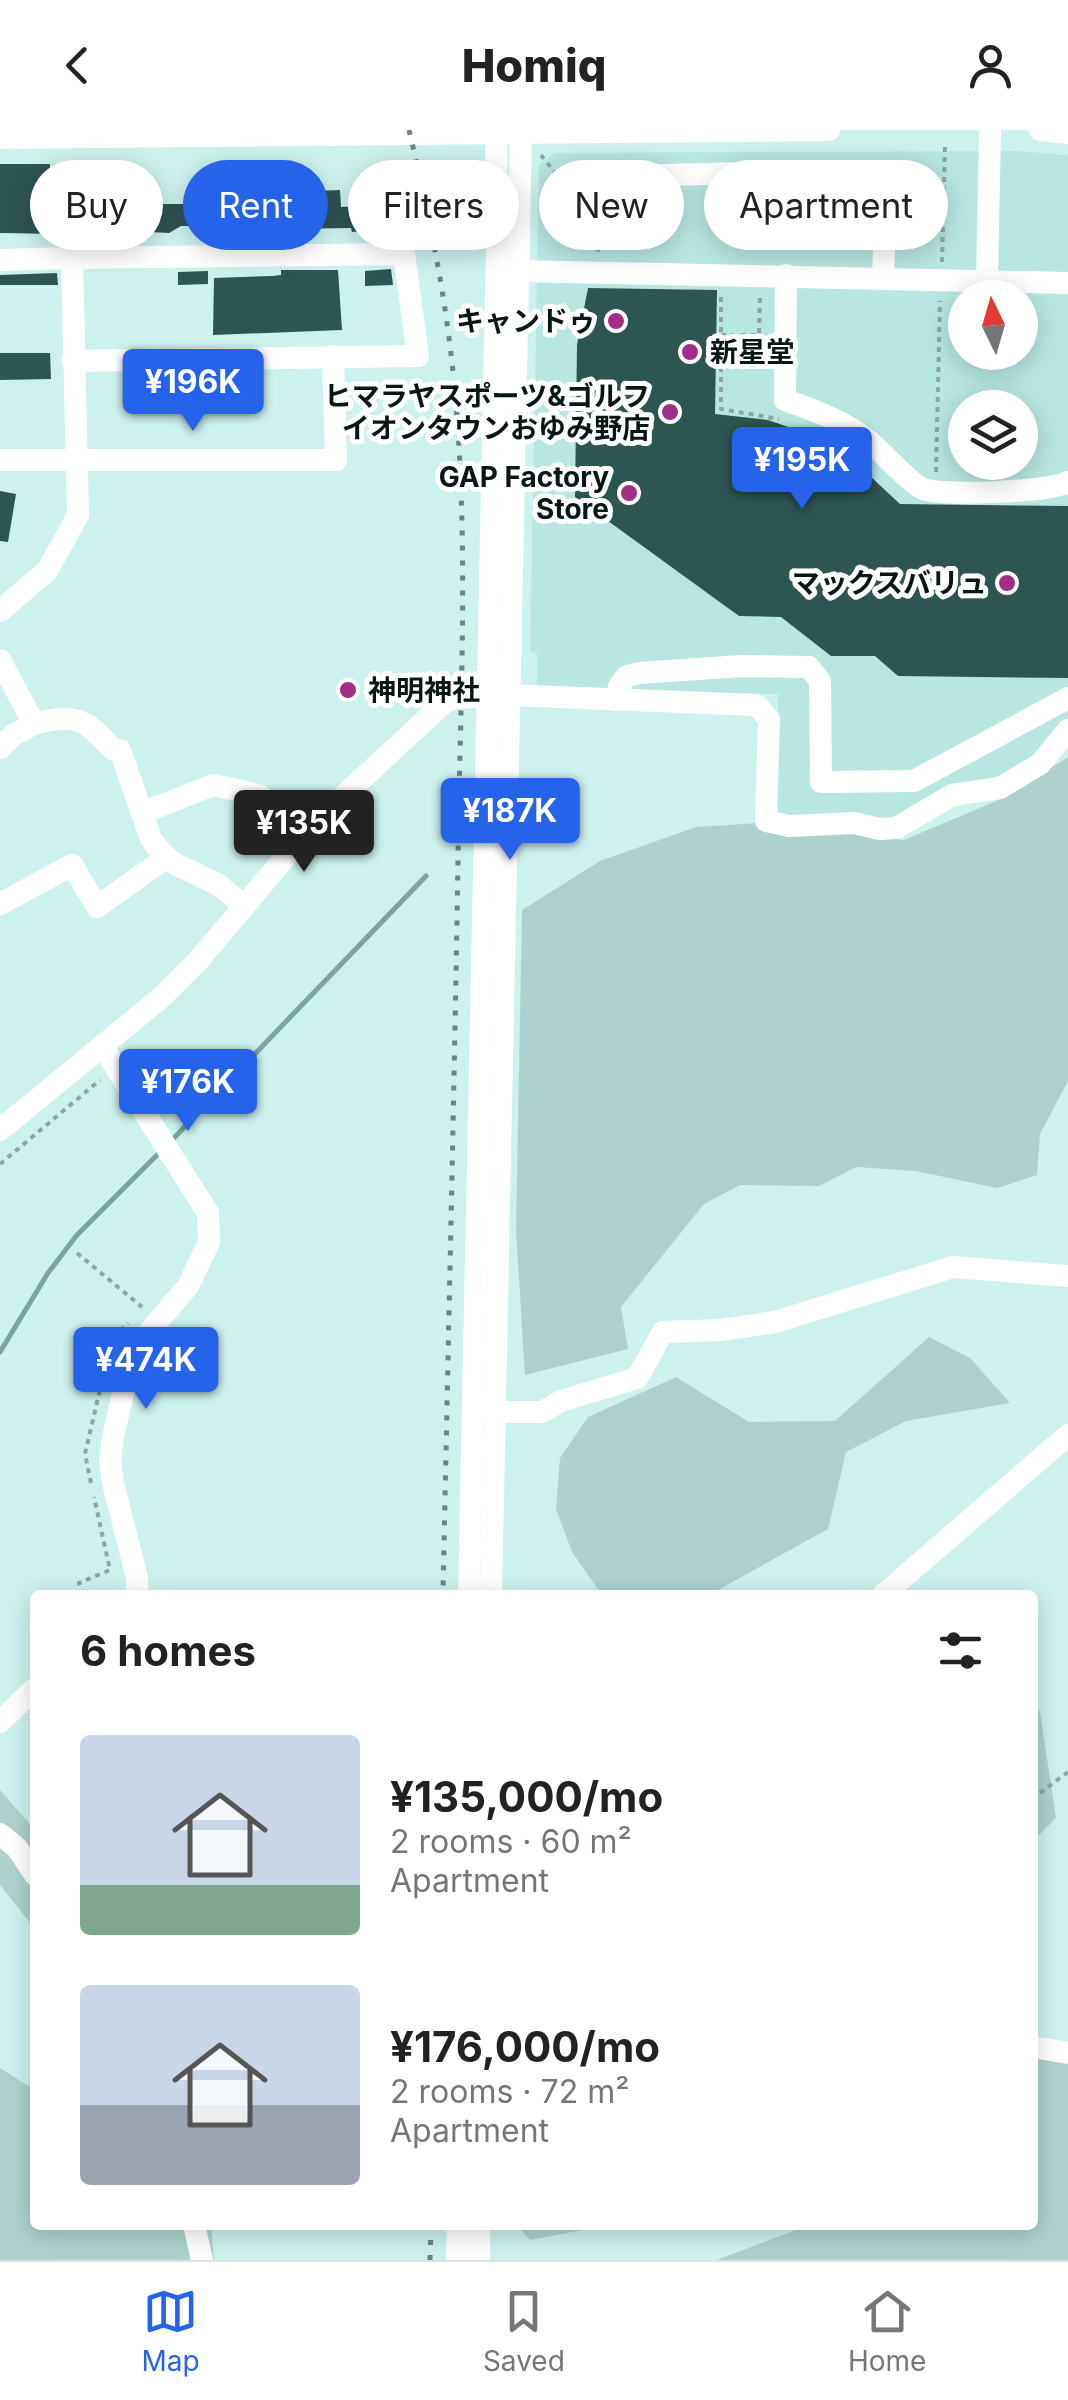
<!DOCTYPE html>
<meta charset="utf-8">
<style>
:root{--surface:#fff;--page:#f2f2f2;--text:#222;--muted:#767676;--line:#e0e0e0;--accent:#2563eb}
body{margin:0;font-family:Inter,"Noto Sans JP",sans-serif;background:var(--page);color:var(--text);height:100vh;display:flex;flex-direction:column;font-size:38px;white-space:nowrap}
*{box-sizing:border-box;margin:0}
p{font-size:32px;color:var(--muted)}
.icon{flex:none;width:55px;height:55px;fill:none;stroke:currentColor;stroke-width:2;stroke-linecap:round;stroke-linejoin:round}
.map{position:relative;flex:1;overflow:hidden}
.panel{position:absolute;left:30px;top:1460px;width:1008px;height:640px;display:flex;flex-direction:column;background:var(--surface);border-radius:10px;box-shadow:0 5px 25px #0003}
.panel>*{flex:none}
.top-card{position:absolute;left:30px;top:30px;width:1010px;height:90px;display:flex;gap:20px}
.needle{width:65px;rotate:355deg}
.buttons{position:absolute;left:948px;top:150px;display:grid;gap:20px}
.buttons a{display:grid;place-items:center;width:90px;height:90px;border-radius:50%;background:var(--surface);box-shadow:0 5px 25px #0003;font-size:50px}
.price{position:absolute;translate:-50% -85px;padding:0 22px;border-radius:10px;background:var(--accent);color:#fff;font-size:32px;line-height:65px;filter:drop-shadow(0 2px 5px #0008)}
.price::after{content:'';position:absolute;left:50%;top:60px;width:30px;height:22px;margin-left:-15px;background:inherit;clip-path:polygon(0 0,100% 0,50% 100%)}
.price.active{background:#222;color:#fff}
ul{padding:0;list-style:none}
li{display:flex;align-items:center;gap:30px;height:250px;padding:0 50px}
li span{display:grid;place-items:center;flex:none;width:280px;height:200px;border-radius:10px;color:#555}
li>.icon{margin-inline-start:auto}
span .icon{width:120px;height:120px;fill:#fffc;stroke-width:1}
li b{font-size:42px}
h2{display:flex;justify-content:space-between;align-items:center;height:120px;padding:0 50px;font-size:42px}
.tag{padding:0 35px;border-radius:45px;background:var(--surface);box-shadow:0 5px 25px #0003;font-size:35px;line-height:90px}
.tag.active{background:var(--accent);color:#fff}
header{display:flex;justify-content:space-between;align-items:center;height:130px;padding:0 50px;background:var(--surface);font-size:45px;font-weight:800}
.tab-bar{display:flex;justify-content:space-around;align-items:center;height:140px;border-top:2px solid var(--line);background:var(--surface);font-size:28px;color:var(--muted)}
.tab-bar a{display:grid;justify-items:center;gap:5px}
.tab-bar .active{color:var(--accent)}
.map>svg:first-child{display:block}
.built{fill:#b8e7e2;fill-rule:evenodd}
.green{fill:#add2ce}
.lines{fill:none;stroke-linecap:round;stroke-linejoin:round}
.stream{stroke:#7aa4a0;stroke-width:5}
.building{fill:#2d5552}
.path{stroke:#8aa7a4;stroke-width:4;stroke-dasharray:5 5;stroke-linecap:butt}
.minor{stroke:#fff;stroke-width:22}
.rail{stroke:#6b8482;stroke-width:5;stroke-dasharray:5 10;stroke-linecap:butt}
.poi-dot{fill:#a22e88;stroke:#fff;stroke-width:4}
.labels{text-anchor:middle;stroke-width:10;stroke-linejoin:round;paint-order:stroke}
.poi-label{font-size:28px;font-weight:bold;fill:#081615;stroke:#fff;text-anchor:end}
</style>
<header><svg class="icon" aria-label="back" viewBox="0 0 24 24"><path d="M15 5l-7 7 7 7"/></svg>Homiq<svg class="icon" aria-label="person" viewBox="0 0 24 24"><circle cx="12" cy="8" r="4"/><path d="M4 21q1-7 8-7t8 7"/></svg></header>
<div class="map">
<svg width="1068" height="2130" viewBox="0 0 1068 2130">
<rect width="100%" height="100%" fill="#cdf2ee"/>
<path class="built" d="M1016,21L1068,25V590L1032,628L998,649L903,685L884,691L784,688L776,680L778,564L537,560V523L530,522L539,35L554,23ZM965,168H1020V222H965ZM965,278H1020V332H965Z"/>
<g class="green">
<polygon points="1068,627 1068,951 1040,1004 1037,1045 997,1058 916,1041 856,1037 819,1056 740,1055 704,1074 621,1177 628,1219 525,1245 516,1100 522,780 600,731 696,697 759,693 904,710 1001,669"/>
<polygon points="929,1207 970,1228 1010,1273 906,1291 846,1322 828,1399 709,1465 602,1465 572,1422 556,1379 560,1328 588,1287 676,1247 749,1292 835,1291"/>
<polygon points="1032,1571 1040,1582 1056,1688 1033,1711"/>
<polygon points="0,1660 35,1700 35,1799 0,1755"/>
<polygon points="1033,1910 1068,1913 1068,2130 717,2130 809,2095 1032,2095"/>
<polygon points="0,1938 35,1960 35,2095 211,2095 214,2130 0,2130"/>
<polygon points="517,2095 609,2095 530,2110"/>
</g>
<g class="lines">
<g class="stream">
<polyline points="172,1010 426,746"/>
<polyline points="0,1222 48,1143 77,1105 160,1022"/>
</g>
</g>
<g class="building">
<polygon points="278,31 280,72 314,69 314,61 340,60 341,77 394,75 395,98 352,102 351,98 283,99 283,90 249,90 249,33"/>
<polygon points="0,34 50,34 50,41 127,37 127,43 149,42 150,74 192,74 192,96 181,96 169,103 94,99 94,89 59,90 59,104 0,103"/>
<polygon points="391,139 393,155 365,156 365,141"/>
<polygon points="281,140 338,140 342,200 213,205 214,148 272,146 281,145"/>
<polygon points="208,141 208,154 178,155 178,142"/>
<polygon points="57,143 58,155 0,155 0,145"/>
<polygon points="588,158 717,160 715,284 768,290 820,308 842,320 900,374 1068,376 1068,548 898,546 875,526 831,526 781,487 739,486 575,367 577,215"/>
<polygon points="0,223 50,223 51,249 0,250"/>
<polygon points="0,361 16,364 8,412 0,411"/>
</g>
<g class="lines">
<g class="path">
<path d="M541,25C548,35 561,47 563,59C571,104 547,106 604,121"/>
<polyline points="942,132 945,17"/>
<polyline points="721,167 721,279 779,289"/>
<polyline points="721,205 759,205 760,164"/>
<polyline points="936,342 940,171"/>
<polyline points="0,1034 100,950"/>
<polyline points="77,1123 142,1177"/>
<polyline points="91,1353 85,1324 112,1208 128,1193"/>
<polyline points="82,1465 79,1453 110,1440 94,1367"/>
<polyline points="1032,1669 1068,1642"/>
</g>
<g class="minor">
<polyline points="1040,0 1068,3"/>
<polyline points="0,8 829,0"/>
<polyline points="628,46 740,43 878,48 886,56 883,148"/>
<polyline points="72,128 404,124 418,226 73,231"/>
<polyline points="0,130 72,128 78,385 47,441 0,481"/>
<polyline points="519,141 1068,153"/>
<path d="M786,145L785,270C814,280 844,291 869,311C885,324 905,349 921,358C938,367 1049,362 1068,352"/>
<polyline points="987,151 990,0"/>
<polyline points="0,330 336,330 333,226"/>
<polyline points="0,530 34,594 13,605 0,618"/>
<polyline points="618,570 619,556 627,546 639,543 741,536 809,537 820,551 821,652 914,651 1068,568"/>
<path d="M34,594C73,583 86,588 112,619L120,620L151,709L161,722L173,733L217,754L244,775"/>
<polyline points="142,683 213,655 259,665 307,701"/>
<polyline points="0,774 72,735 97,777 167,727"/>
<polyline points="103,917 208,1083 209,1112 188,1156 133,1221 113,1307 110,1331 113,1353 137,1448 137,1465"/>
<polyline points="0,1000 163,866 198,831 313,694 444,573 454,568 508,565 756,575 769,589 766,691 789,696 854,693 880,699 896,698 952,665 1000,658 1040,634 1068,600"/>
<polyline points="494,1282 542,1282 561,1271 637,1248 663,1202 721,1200 775,1192 953,1137 1068,1146"/>
<polyline points="469,1465 497,117 496,0"/>
<polyline points="491,1465 521,0"/>
<polyline points="883,1465 1068,1305"/>
<polyline points="0,1592 35,1558"/>
<polyline points="0,1704 17,1718 35,1745"/>
<polyline points="1032,1917 1068,1923"/>
<polyline points="194,2095 202,2130"/>
<polyline points="457,2130 458,2095"/>
<polyline points="479,2130 479,2095"/>
</g>
<g class="rail">
<path d="M409,0C424,64 438,128 447,193C472,370 460,553 458,730C454,975 448,1220 443,1465"/>
<polyline points="430,2130 431,2095"/>
</g>
</g>
<g class="poi-dot">
<circle cx="616" cy="191" r="10"/>
<circle cx="690" cy="222" r="10"/>
<circle cx="670" cy="282" r="10"/>
<circle cx="629" cy="363" r="10"/>
<circle cx="1007" cy="453" r="10"/>
<circle cx="348" cy="560" r="10"/>
</g>
<g class="labels">
<g class="poi-label">
<text x="596" y="201">キャンドゥ</text>
<text x="710" y="232" text-anchor="start">新星堂</text>
<text x="650" y="276">ヒマラヤスポーツ&amp;ゴルフ<tspan x="650" dy="32">イオンタウンおゆみ野店</tspan></text>
<text x="609" y="357">GAP Factory<tspan x="609" dy="32">Store</tspan></text>
<text x="987" y="463">マックスバリュ</text>
<text x="368" y="570" text-anchor="start">神明神社</text>
</g>
</g>
</svg>
<div class="buttons">
<a><svg class="needle" viewBox="-14 -14 28 28"><path d="M0-13l5 13h-10z" fill="#e53935"/><path d="M0 13l5-13h-10z" fill="#767676"/></svg></a>
<a><svg class="icon" aria-label="layers" viewBox="0 0 24 24"><path d="M12 4l9 5-9 5-9-5zM3 14l9 5 9-5"/></svg></a>
</div>
<b class="price" style="left:193px;top:304px">¥196K</b>
<b class="price" style="left:802px;top:382px">¥195K</b>
<b class="price" style="left:510px;top:733px">¥187K</b>
<b class="price active" style="left:304px;top:745px">¥135K</b>
<b class="price" style="left:188px;top:1004px">¥176K</b>
<b class="price" style="left:146px;top:1282px">¥474K</b>
<div class="top-card">
<a class="tag">Buy</a>
<a class="tag active">Rent</a>
<a class="tag">Filters</a>
<a class="tag">New</a>
<a class="tag">Apartment</a>
</div>
<section class="panel">
<h2>6 homes<svg class="icon" aria-label="filters" viewBox="0 0 24 24"><path d="M4 7h16M4 17h16"/><circle cx="9" cy="7" r="2"/><circle cx="15" cy="17" r="2"/></svg></h2>
<ul>
<li><span style="background:linear-gradient(#c9d6e8 75%,#7fa58c 0)"><svg class="icon" aria-label="home" viewBox="0 0 24 24"><path d="M3 11l9-7 9 7M6 9v11h12V9"/></svg></span><div><b>¥135,000/mo</b><p>2 rooms · 60 m²</p><p>Apartment</p></div></li>
<li><span style="background:linear-gradient(#c9d6e8 60%,#9aa5b1 0)"><svg class="icon" aria-label="home" viewBox="0 0 24 24"><path d="M3 11l9-7 9 7M6 9v11h12V9"/></svg></span><div><b>¥176,000/mo</b><p>2 rooms · 72 m²</p><p>Apartment</p></div></li>
</ul>
</section>
</div>
<nav class="tab-bar">
<a class="active"><svg class="icon" aria-label="map" viewBox="0 0 24 24"><path d="M3 6l6-2 6 2 6-2v14l-6 2-6-2-6 2zM9 4v14M15 6v14"/></svg>Map</a>
<a><svg class="icon" aria-label="saved" viewBox="0 0 24 24"><path d="M7 4h10v16l-5-4-5 4z"/></svg>Saved</a>
<a><svg class="icon" aria-label="home" viewBox="0 0 24 24"><path d="M3 11l9-7 9 7M6 9v11h12V9"/></svg>Home</a>
</nav>
